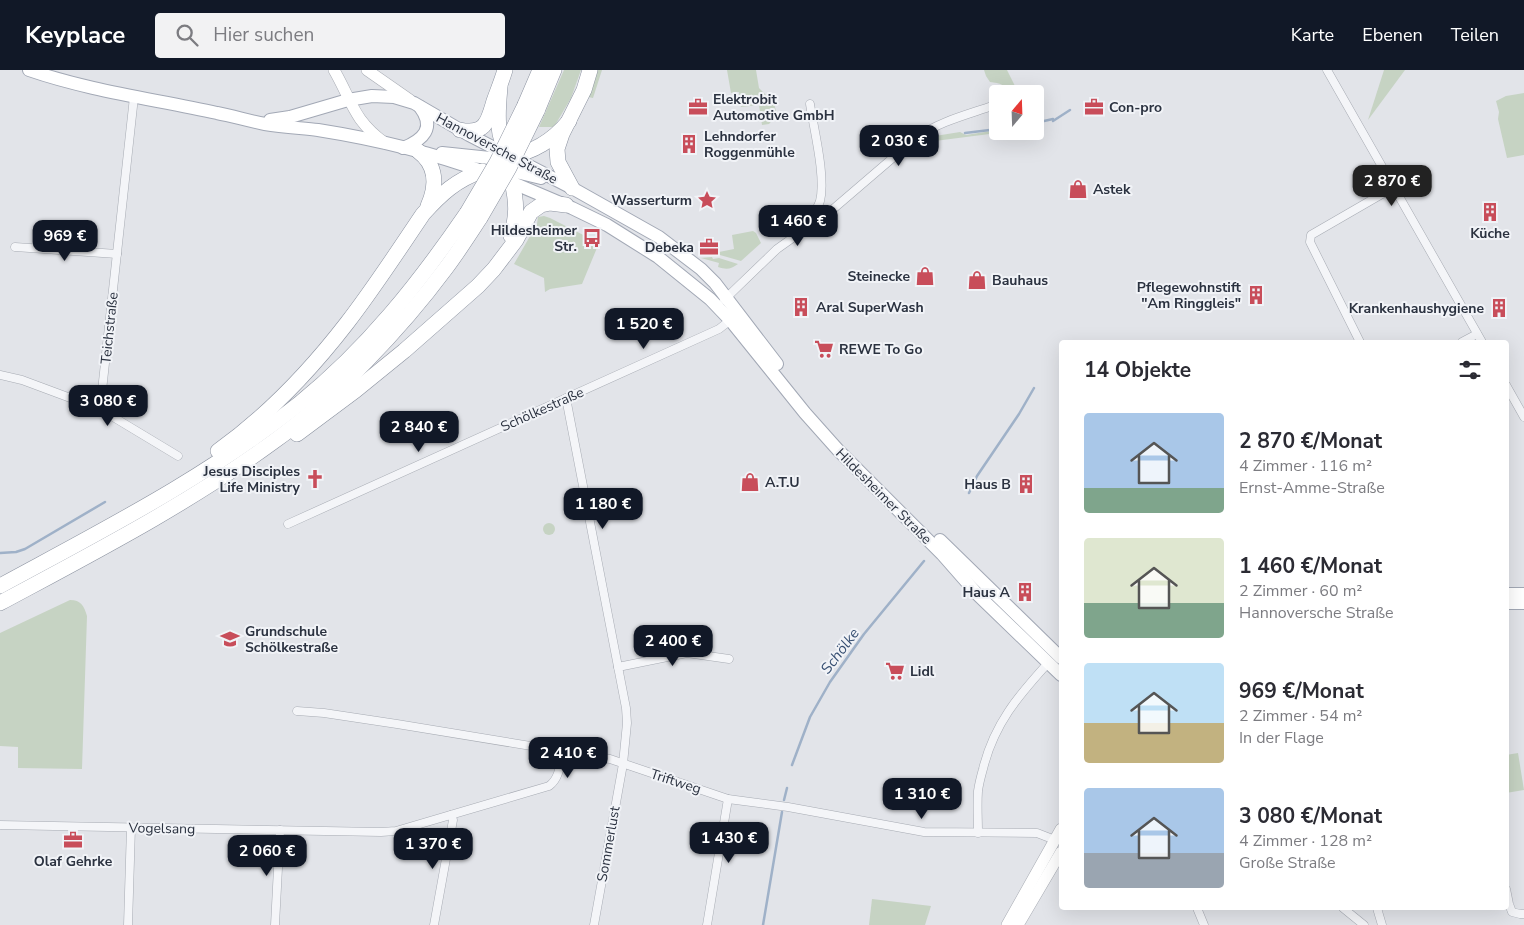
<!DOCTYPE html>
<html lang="de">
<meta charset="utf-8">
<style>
:root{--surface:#fff;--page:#f2f2f3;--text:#2b2b33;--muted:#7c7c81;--accent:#111827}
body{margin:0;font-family:"Nunito Sans",sans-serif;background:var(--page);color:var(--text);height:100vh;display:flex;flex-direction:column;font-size:19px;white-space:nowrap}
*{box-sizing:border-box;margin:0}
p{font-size:16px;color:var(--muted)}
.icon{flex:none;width:28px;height:28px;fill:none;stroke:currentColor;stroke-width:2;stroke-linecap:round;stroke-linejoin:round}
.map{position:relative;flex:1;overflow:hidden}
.details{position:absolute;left:1059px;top:270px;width:450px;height:570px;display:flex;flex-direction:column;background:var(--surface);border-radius:5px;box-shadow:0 5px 20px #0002}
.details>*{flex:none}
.needle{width:32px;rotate:19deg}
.buttons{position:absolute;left:989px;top:15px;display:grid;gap:10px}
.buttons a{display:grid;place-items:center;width:55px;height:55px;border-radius:5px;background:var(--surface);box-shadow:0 5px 20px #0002;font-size:25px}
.price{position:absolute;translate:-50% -42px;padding:0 11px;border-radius:10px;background:var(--accent);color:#fff;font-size:16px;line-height:32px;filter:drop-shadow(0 1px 2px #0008)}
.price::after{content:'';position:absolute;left:50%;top:30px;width:15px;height:11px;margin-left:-8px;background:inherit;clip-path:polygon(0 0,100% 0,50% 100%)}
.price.current{background:#222;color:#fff}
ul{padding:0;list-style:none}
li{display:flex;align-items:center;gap:15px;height:125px;padding:0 25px}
li span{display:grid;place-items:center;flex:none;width:140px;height:100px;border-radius:5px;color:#555}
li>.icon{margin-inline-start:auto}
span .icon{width:60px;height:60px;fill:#fffc;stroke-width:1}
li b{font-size:21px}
h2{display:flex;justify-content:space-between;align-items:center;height:60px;padding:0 25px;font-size:21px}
header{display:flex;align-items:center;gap:30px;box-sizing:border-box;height:70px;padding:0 25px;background:var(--accent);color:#fff}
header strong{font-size:24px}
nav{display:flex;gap:28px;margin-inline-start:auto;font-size:18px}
.search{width:350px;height:45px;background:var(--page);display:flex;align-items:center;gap:12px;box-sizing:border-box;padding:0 18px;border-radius:5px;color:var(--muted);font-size:19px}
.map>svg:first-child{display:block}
.green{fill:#c6d3c3}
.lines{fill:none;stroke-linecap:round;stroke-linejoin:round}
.stream{stroke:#9fb1c8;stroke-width:2.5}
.street-casing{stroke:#a7abb3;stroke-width:9}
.secondary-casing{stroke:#a7abb3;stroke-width:12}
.primary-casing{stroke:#a2a8b5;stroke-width:14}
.highway-casing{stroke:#8a919f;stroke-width:16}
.street{stroke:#f4f5f8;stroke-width:8}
.secondary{stroke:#fff;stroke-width:11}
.primary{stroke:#fff;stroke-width:12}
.highway{stroke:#fff;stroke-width:15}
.highway-bridge-casing{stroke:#8a919f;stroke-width:16;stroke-linecap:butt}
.highway-bridge{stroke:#fff;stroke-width:15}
.labels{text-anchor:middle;stroke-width:4;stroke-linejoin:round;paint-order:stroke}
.poi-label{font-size:14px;font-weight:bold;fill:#2b3240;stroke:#f1f3f7;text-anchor:start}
.street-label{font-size:14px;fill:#2b3240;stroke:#f1f3f7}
.water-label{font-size:15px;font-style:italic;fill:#374f72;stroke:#f1f3f7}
</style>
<header>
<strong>Keyplace</strong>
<div class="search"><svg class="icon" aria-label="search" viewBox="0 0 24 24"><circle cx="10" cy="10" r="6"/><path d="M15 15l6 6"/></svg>Hier suchen</div>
<nav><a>Karte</a><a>Ebenen</a><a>Teilen</a></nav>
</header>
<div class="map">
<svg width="1524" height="855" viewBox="0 0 1524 855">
<rect width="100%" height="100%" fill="#e2e4e9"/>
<g class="green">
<polygon points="564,0 581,0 571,28 554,57 539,57"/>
<polygon points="597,0 602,0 593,28 588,27"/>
<polygon points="727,0 756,0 759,18 774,33 777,45 769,54 762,55 759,35 741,37 739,22 731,23"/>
<path d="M984,0H1007L1019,24H1010C1006,15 1000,13 990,12L986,6Z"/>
<polygon points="1384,0 1405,0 1368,50"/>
<polygon points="1524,23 1524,85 1507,88 1498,49 1499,42 1496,31 1506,26"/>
<polygon points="997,60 998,61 1013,61 927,72 935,66 960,62 966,65"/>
<polygon points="544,146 550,148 599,173 582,214 550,219 545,222 544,208 514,194 537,154 538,147"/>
<polygon points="753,161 756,163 761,173 741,191 720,185 719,182 734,179 732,165"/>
<path d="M712,187L713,189L719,188L738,194C731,199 727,200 718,197L719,193L701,188Z"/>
<circle cx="549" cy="459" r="6"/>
<path d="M70,530C81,530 84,536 87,546L82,699L18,698V677L0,676V563Z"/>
<polygon points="1518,683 1524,720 1506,723 1506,685"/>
<polygon points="872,829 931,836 925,855 869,855"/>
</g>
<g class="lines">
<g class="stream">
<polyline points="1053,51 1070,40"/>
<polyline points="1035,53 1053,49"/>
<polyline points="965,63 998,59"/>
<polyline points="969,423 977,406 1019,344 1034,318"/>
<polyline points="0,483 16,482 25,479 105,432"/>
<polyline points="792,695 810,647 830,612 864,564 924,491"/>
<polyline points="784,730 787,718"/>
<polyline points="763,855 782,742"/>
</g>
<g class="street-casing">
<g id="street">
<polyline points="1327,0 1482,272"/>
<path d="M807,156C811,148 817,140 820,131C826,107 814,60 810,34"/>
<polyline points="15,177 117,184"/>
<path d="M724,230L777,179L832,140L916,68C938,52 966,45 992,36"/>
<polyline points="1360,272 1310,172 1311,165 1394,117"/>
<polyline points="1462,272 1477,264"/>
<polyline points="0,305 22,310 100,339 178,386"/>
<polyline points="1506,315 1524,347"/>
<polyline points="566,328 626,638 627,653 623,694 594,855"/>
<polyline points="100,339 134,27"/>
<polyline points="288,454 708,264 719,259 733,248"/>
<polyline points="618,597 687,583 729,589"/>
<polyline points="297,641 324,643 397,654 610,689 728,729 788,737 924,762 1037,763 1055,770"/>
<path d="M0,755L381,762L396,761L549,716C560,708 560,694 562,681"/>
<path d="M978,763C978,749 977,735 978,721C979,714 981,706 983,699C994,654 1018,626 1049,592"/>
<polyline points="1506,819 1509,834 1512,842 1520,844 1524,844"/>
<polyline points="1197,838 1204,855"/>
<polyline points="1343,838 1364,855"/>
<polyline points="1377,838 1382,855"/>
<polyline points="128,855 131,757"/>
<polyline points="275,855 280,760"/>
<polyline points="434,855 453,750 451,745"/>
<polyline points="707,855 728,729"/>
</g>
</g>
<g class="secondary-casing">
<g id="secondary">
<path d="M334,0C352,31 353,50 385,73"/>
<polyline points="367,0 410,30"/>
<polyline points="1007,855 1061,759"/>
<polyline points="1018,855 1061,782"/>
</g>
</g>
<g class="primary-casing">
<g id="primary">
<path d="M29,0C90,21 154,29 217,43C233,46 249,51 265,54C283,57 301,58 318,60C375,69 433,83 487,103"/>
<polyline points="270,50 290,47 348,30 372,26 394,27 414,33 469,65 572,118 659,167 701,199 715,213 777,294"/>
<path d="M403,78C423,70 436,58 420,37"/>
<polyline points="442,83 490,88 506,86"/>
<polyline points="499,100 512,101 541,108"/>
<polyline points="506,110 572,138 607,155 658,187 710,229 731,251 805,343 838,380 942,484 978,525 1061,605"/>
<polyline points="940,470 1061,588"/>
<polyline points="1506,524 1524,524"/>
<polyline points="1506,533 1524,533"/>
</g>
</g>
<g class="highway-casing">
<g id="highway">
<path d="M500,17C498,40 495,65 509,86C533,83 554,69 569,51"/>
<polyline points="525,35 540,0"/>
<polyline points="537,41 554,0"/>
<path d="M460,60C486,65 488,51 494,31C498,20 502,10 505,0"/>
<path d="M418,81C437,95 437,116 428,136"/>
<polyline points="572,118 558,92 557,79 562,64 584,20 590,0"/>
<path d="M511,166C517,146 517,133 512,112"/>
<polyline points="297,364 356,320 404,281 478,216 494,199 516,170 531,142 541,135 550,133 566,135"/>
<path d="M218,381C267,346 310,301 347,253C374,218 398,181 423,144C441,124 456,110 482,101"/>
<path d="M0,516C103,460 208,407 300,333C367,279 419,213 467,143"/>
<path d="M0,533C93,483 188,434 273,372C336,327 400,260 446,198C458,182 469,165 480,148"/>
</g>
</g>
<use href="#street" class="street"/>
<use href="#secondary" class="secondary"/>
<use href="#primary" class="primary"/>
<use href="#highway" class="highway"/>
<g class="highway-bridge-casing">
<g id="highway-bridge">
<polyline points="467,143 497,92 525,35"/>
<polyline points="480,148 509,98 537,41"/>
</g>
</g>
<use href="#highway-bridge" class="highway-bridge"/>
</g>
<defs>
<g id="office-bare" transform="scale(1.5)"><path d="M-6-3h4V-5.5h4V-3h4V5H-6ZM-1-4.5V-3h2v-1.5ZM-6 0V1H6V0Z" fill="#c84d5a" stroke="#f1f3f7" stroke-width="2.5" paint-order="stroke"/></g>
<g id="building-bare" transform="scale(1.5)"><path d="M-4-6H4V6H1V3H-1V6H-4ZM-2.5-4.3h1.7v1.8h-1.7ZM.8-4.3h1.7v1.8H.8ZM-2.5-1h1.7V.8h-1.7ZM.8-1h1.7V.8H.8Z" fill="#c84d5a" stroke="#f1f3f7" stroke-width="2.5" paint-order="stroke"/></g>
<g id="shop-bare" transform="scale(1.5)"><path d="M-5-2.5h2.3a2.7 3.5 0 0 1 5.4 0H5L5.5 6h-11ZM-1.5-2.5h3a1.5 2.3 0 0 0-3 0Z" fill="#c84d5a" stroke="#f1f3f7" stroke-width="2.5" paint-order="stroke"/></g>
<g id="sight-bare" transform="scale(1.5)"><path d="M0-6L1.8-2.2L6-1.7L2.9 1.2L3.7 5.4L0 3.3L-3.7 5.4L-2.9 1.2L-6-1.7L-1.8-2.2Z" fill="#c84d5a" stroke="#f1f3f7" stroke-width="2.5" paint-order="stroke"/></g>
<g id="bus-bare" transform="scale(1.5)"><path d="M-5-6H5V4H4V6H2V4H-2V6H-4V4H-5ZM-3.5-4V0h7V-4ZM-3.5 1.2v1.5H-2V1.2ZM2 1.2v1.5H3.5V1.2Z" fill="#c84d5a" stroke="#f1f3f7" stroke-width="2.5" paint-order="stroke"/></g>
<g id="supermarket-bare" transform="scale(1.5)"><path d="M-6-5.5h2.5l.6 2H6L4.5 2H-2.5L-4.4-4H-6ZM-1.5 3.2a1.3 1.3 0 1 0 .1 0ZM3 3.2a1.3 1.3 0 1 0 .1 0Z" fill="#c84d5a" stroke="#f1f3f7" stroke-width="2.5" paint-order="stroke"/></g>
<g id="church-bare" transform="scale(1.5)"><path d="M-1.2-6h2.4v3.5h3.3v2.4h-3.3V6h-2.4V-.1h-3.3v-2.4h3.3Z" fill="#c84d5a" stroke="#f1f3f7" stroke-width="2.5" paint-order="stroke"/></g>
<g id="school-bare" transform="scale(1.5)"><path d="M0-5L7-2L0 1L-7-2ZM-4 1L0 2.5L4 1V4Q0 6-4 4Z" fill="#c84d5a" stroke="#f1f3f7" stroke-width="2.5" paint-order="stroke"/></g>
</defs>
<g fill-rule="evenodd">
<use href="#office-bare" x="698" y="37"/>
<use href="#office-bare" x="1094" y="37"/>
<use href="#building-bare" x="689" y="74"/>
<use href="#shop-bare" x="1078" y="119"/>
<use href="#sight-bare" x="707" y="130"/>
<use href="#building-bare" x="1490" y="142"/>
<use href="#bus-bare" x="592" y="168"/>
<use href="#office-bare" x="709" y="177"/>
<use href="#shop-bare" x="925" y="206"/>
<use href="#shop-bare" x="977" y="210"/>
<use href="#building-bare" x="1256" y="225"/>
<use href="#building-bare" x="801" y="237"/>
<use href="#building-bare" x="1499" y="238"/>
<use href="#supermarket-bare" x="824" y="279"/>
<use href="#church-bare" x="315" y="409"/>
<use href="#shop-bare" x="750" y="412"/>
<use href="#building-bare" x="1026" y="414"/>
<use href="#building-bare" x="1025" y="522"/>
<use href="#school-bare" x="230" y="569"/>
<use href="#supermarket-bare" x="895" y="601"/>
<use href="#office-bare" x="73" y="770"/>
</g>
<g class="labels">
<g class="poi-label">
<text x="713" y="34">Elektrobit<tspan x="713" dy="16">Automotive GmbH</tspan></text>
<text x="1109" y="42">Con-pro</text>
<text x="704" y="71">Lehndorfer<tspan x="704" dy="16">Roggenmühle</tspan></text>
<text x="1093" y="124">Astek</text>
<text x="692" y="135" text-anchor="end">Wasserturm</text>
<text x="577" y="165" text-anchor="end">Hildesheimer<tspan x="577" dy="16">Str.</tspan></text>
<text x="1490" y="168" text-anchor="middle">Küche</text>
<text x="694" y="182" text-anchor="end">Debeka</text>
<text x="910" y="211" text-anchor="end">Steinecke</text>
<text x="992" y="215">Bauhaus</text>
<text x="1241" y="222" text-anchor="end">Pflegewohnstift<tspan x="1241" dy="16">"Am Ringgleis"</tspan></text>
<text x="816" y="242">Aral SuperWash</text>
<text x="1484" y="243" text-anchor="end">Krankenhaushygiene</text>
<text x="839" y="284">REWE To Go</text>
<text x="300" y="406" text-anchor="end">Jesus Disciples<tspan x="300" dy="16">Life Ministry</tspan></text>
<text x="765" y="417">A.T.U</text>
<text x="1011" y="419" text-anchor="end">Haus B</text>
<text x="1010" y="527" text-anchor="end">Haus A</text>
<text x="245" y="566">Grundschule<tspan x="245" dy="16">Schölkestraße</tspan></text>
<text x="910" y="606">Lidl</text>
<text x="73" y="796" text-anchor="middle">Olaf Gehrke</text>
</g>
<g class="street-label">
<text transform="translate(497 78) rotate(28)" y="5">Hannoversche Straße</text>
<text transform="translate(109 258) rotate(-84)" y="5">Teichstraße</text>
<text transform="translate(542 339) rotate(-24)" y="5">Schölkestraße</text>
<text transform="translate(884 426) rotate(45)" y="5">Hildesheimer Straße</text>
<text transform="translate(676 711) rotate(18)" y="5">Triftweg</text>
<text transform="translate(162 758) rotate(1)" y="5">Vogelsang</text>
<text transform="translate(608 774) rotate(-80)" y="5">Sommerlust</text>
</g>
<g class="water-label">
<text transform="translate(840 581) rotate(-53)" y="5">Schölke</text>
</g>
</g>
</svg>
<div class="buttons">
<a><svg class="needle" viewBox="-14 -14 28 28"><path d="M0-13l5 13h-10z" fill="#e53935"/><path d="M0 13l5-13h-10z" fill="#7c7c81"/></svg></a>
</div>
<b class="price" style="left:899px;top:97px">2 030 €</b>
<b class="price current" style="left:1392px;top:137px">2 870 €</b>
<b class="price" style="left:798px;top:177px">1 460 €</b>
<b class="price" style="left:65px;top:192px">969 €</b>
<b class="price" style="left:644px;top:280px">1 520 €</b>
<b class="price" style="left:108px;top:357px">3 080 €</b>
<b class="price" style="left:419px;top:383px">2 840 €</b>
<b class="price" style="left:603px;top:460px">1 180 €</b>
<b class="price" style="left:673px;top:597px">2 400 €</b>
<b class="price" style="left:568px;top:709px">2 410 €</b>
<b class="price" style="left:922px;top:750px">1 310 €</b>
<b class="price" style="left:729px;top:794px">1 430 €</b>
<b class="price" style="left:433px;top:800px">1 370 €</b>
<b class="price" style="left:267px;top:807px">2 060 €</b>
<section class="details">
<h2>14 Objekte<svg class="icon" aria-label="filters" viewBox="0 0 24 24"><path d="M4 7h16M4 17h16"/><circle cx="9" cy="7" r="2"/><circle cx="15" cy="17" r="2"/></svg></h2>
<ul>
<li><span style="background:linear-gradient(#a9c7e8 75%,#7fa58c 0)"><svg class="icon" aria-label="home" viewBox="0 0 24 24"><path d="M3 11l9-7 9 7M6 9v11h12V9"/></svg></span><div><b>2 870 €/Monat</b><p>4 Zimmer · 116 m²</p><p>Ernst-Amme-Straße</p></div></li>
<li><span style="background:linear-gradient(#dfe7d0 65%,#7fa58c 0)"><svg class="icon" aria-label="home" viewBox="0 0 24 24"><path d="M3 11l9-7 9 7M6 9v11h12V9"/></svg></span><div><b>1 460 €/Monat</b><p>2 Zimmer · 60 m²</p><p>Hannoversche Straße</p></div></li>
<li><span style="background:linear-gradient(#bfe0f5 60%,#c2b280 0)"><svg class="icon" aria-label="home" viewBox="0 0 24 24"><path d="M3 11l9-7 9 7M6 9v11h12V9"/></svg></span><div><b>969 €/Monat</b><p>2 Zimmer · 54 m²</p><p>In der Flage</p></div></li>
<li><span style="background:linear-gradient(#a9c7e8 65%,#9aa5b1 0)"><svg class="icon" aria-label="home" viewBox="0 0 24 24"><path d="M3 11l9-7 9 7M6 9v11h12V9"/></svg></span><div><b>3 080 €/Monat</b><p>4 Zimmer · 128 m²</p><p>Große Straße</p></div></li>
</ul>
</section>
</div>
